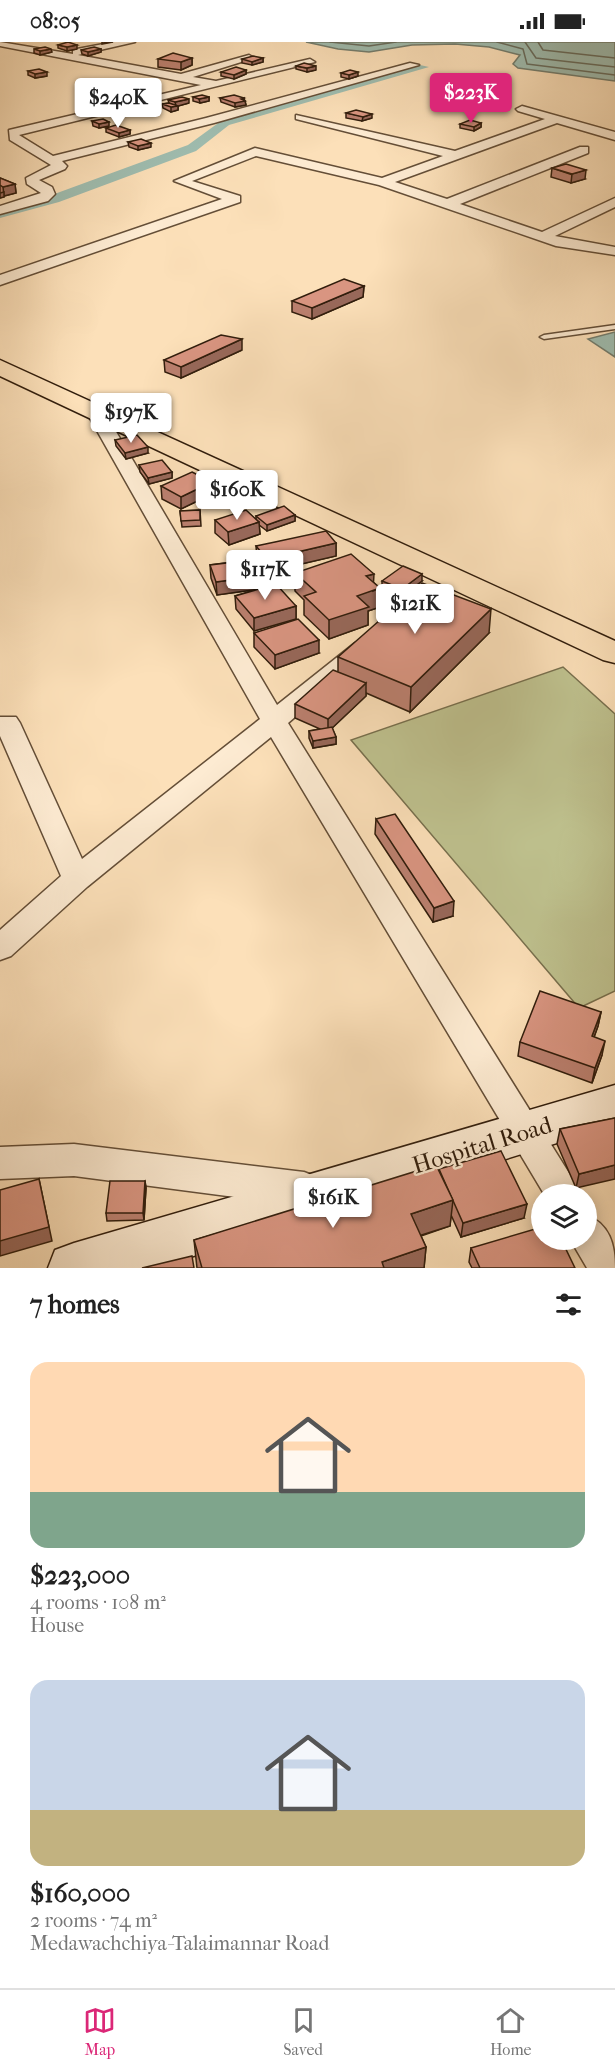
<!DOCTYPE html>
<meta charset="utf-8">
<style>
:root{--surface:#fff;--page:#f6f6f6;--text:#222;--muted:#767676;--line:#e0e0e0;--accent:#db2777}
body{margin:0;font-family:"IM FELL French Canon",serif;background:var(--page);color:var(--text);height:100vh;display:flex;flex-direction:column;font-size:22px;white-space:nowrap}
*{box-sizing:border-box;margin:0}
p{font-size:20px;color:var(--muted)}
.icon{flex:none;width:33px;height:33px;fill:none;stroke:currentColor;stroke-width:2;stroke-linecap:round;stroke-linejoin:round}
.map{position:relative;height:1226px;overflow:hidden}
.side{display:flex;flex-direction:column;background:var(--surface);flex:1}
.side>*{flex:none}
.fabs{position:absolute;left:531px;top:1142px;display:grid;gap:12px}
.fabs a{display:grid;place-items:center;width:66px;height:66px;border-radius:50%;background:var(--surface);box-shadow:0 3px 15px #0003;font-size:30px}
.price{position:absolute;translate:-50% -51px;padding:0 14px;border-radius:6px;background:#fff;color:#222;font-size:20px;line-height:39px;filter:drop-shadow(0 2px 3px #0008)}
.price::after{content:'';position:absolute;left:50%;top:36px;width:18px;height:14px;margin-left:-9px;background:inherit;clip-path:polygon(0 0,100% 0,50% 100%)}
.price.selected{background:var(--accent);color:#fff}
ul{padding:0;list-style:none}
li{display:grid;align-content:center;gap:12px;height:318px;padding:0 30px}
li span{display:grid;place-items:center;height:186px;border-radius:18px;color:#555}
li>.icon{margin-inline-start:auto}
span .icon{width:108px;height:108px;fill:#fffc;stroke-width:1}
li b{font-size:26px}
h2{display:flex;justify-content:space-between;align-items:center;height:72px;padding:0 30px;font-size:26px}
.status{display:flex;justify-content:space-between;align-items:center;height:42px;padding:0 30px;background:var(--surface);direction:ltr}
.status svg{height:16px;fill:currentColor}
.menu{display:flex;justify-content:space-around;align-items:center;height:84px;border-top:2px solid var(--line);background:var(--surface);font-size:16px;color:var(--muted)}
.menu a{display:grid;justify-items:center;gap:3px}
.menu .selected{color:var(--accent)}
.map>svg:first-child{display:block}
.green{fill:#bfc28f;stroke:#78704e;stroke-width:1.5}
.water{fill:#9fbdb0;stroke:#737d6e;stroke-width:1.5}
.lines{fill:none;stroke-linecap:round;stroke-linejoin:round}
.shore{stroke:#686d5e;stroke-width:1.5}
.canal{fill:#9fbdb0;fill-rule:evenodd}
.lane-casing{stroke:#644e37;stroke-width:3}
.street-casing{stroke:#644e37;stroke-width:3}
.secondary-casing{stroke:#311d0c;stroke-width:3}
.highway-casing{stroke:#311d0c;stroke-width:3}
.lane{fill:#fdebd2;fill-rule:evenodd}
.street{fill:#fdebd2;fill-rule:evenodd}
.secondary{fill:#fdebd2;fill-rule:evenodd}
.highway{fill:#fce0b9;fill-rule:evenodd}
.wall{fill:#bb806f;stroke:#311d0c;stroke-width:1.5}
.shaded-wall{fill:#98685a;stroke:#311d0c;stroke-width:1.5}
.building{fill:#d99581;stroke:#311d0c;stroke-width:1.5}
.labels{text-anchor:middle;stroke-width:5;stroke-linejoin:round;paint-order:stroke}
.near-street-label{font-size:24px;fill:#311d0c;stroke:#fdebd2}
</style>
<div class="status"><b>08:05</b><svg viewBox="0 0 49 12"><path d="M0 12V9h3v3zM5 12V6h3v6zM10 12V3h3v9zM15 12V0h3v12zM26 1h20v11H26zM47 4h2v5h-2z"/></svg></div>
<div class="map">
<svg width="615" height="1226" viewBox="0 0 615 1226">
<rect width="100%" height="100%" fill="#fce0b9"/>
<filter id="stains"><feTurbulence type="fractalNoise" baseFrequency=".00333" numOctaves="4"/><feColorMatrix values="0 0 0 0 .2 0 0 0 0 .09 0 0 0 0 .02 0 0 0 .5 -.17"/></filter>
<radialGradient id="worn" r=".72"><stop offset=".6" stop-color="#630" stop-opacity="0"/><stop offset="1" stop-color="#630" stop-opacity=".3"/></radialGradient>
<polygon class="green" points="563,625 615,672 615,949 579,966 351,698"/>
<g class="water">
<polygon points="306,0 615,0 615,39 518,26 513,22 520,13 489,5 455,2 412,3 369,10 338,7"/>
<polygon points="615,290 615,315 588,297"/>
</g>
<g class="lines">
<g class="shore">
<polyline points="330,0 369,4 396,0"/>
<polyline points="497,0 523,7 527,22 615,33"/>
<polyline points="525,0 536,16 615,25"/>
<polyline points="538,0 543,8 615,16"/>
</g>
<polygon class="canal" points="420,23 429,25 229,83 196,109 59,160 0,176 0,168 49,154 188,103 221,79"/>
<g class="lane-casing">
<polygon id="lane" points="615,283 615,287 544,297 540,295 544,293"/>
</g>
<g class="street-casing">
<g id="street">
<polygon points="0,0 73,12 73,8 77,7 114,0 135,0 78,13 181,32 249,13 254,16 193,35 216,39 310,17 315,20 19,93 53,114 206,76 410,21 419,23 214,81 62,119 67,124 65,127 39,138 52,145 55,152 48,159 0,172 0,164 41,151 27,142 26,136 51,123 10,98 9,88 201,43 0,4"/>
<polygon points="522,64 615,90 615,98 557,81 395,140 447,157 580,105 588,105 588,111 460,162 542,190 615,156 615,165 555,194 615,205 615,213 556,204 379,143 256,114 192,139 240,154 240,160 0,243 0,233 222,157 174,139 255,106 382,136 443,114 296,77 296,73 455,109 545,77 518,69 516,67"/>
<polygon points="96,365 105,371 277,663 355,601 371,601 375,606 288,681 582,1152 544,1152 271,695 87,845 11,914 0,918 0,888 61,834 0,694 0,675 16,675 20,681 82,817 260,677 87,371"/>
<polygon points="74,1102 304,1130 317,1135 322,1147 317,1159 304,1164 74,1134 0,1137 0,1105"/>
<path d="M586,1173C610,1182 615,1203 615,1226H587L570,1197H586Z"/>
</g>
</g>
<g class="secondary-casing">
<polygon id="secondary" points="615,1043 615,1083 155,1226 48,1226 55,1208 74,1201"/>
</g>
<g class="highway-casing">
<polygon id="highway" points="0,318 615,599 615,621 603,618 0,334"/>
</g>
<use href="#lane" class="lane"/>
<use href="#street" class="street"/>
<use href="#secondary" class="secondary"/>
<use href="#highway" class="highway"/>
</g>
<g class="wall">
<polygon points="58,3 77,7 67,9 58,6"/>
<polygon points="34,7 52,10 40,13 34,11"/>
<polygon points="101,7 101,10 88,14 82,12 81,8"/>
<polygon points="192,16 192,23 181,28 158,25 158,17"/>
<polygon points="263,16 263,20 252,23 242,21 242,17"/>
<polygon points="296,24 316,28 307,30 296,27"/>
<polygon points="246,28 246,32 234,37 221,34 221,30"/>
<polygon points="28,29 47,34 35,36 28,33"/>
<polygon points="341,31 358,34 349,37 341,35"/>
<polygon points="448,41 482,47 472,49 448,45"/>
<polygon points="113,42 137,46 126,49 113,46"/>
<polygon points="193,55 209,55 209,59 200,61 193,59"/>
<polygon points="220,56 244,56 246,63 235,65 221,60"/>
<polygon points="168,58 189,61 178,64 178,68 171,70 163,66 162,62 169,61"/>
<polygon points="346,71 372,76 362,79 346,76"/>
<polygon points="92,79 109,84 99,86 93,84"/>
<polygon points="481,81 481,85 474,89 460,86 460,82"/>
<polygon points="106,86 130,88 130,92 119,95 106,90"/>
<polygon points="128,100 151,105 138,108 129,105"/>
<polygon points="552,126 585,137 571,141 551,135"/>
<polygon points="0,136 15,142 16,151 4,154 4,155 0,156"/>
<polygon points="364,244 363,255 312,277 292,270 292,259"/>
<polygon points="242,308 181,336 165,330 164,318"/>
<polygon points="115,398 148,411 126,417 116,404"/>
<polygon points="139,423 172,430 172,436 149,442 140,430"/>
<polygon points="161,444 212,452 181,467 162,457"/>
<polygon points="200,468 201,484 182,485 180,469"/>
<polygon points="295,473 295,479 267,489 259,483 260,492 229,503 215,491 215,478 256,477 256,474"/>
<polygon points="336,501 336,514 267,530 265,527 267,533 267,545 296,564 296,577 254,589 236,567 235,554 260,547 217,553 211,536 210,523 257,517 256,504"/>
<polygon points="295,531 373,540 380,546 380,565 368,569 368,583 329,597 304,573 304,558 295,549"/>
<polygon points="382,539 422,539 402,554 382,546"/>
<polygon points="254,591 319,611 275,627 254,605"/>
<polygon points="489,591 410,670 366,651 366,654 332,686 336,695 336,702 313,706 309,696 309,689 320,687 295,676 295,662 338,629 338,615"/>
<polygon points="376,777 453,874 433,880 375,792"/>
<polygon points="601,970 598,984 594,995 602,1013 592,1041 518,1014 520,1000"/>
<polygon points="615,1076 576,1146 557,1102 560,1087"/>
<polygon points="439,1128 524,1176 461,1195 451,1173 450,1184 421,1194 426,1205 424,1226 197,1226 194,1198"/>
<polygon points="145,1139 146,1146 144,1178 107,1179 106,1171"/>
<polygon points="471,1206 575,1226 472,1226 469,1220"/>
</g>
<g class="shaded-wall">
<polygon points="102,0 113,0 102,2"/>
<polygon points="77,3 77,7 67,9 67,5"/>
<polygon points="51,7 52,10 40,13 40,9"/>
<polygon points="101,7 101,10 88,14 88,10"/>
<polygon points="192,16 192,23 181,28 181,20"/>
<polygon points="263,16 263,20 252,23 252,20"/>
<polygon points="316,24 316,28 307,30 307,26"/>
<polygon points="246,28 246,32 234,37 234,33"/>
<polygon points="47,30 47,34 35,36 35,32"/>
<polygon points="358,30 358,34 349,37 349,33"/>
<polygon points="136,42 137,46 126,49 125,45"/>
<polygon points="482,43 482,47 472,49 472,45"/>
<polygon points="209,55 209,59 200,61 199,57"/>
<polygon points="244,56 244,59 245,59 246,63 235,65 235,61"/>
<polygon points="189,57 189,61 178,64 178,68 171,70 171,65 176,64 175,60"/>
<polygon points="372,72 372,76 362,79 363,75"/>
<polygon points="109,80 109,84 99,86 99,82"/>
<polygon points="481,81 481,85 474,89 474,85"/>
<polygon points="130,88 130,92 119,95 119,91"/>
<polygon points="151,101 151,105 138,108 138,104"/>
<polygon points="586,128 585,137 571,141 572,132"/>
<polygon points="15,142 16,151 4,154 3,145"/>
<polygon points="4,150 4,155 0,156 0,151"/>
<polygon points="364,244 363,255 312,277 312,266"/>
<polygon points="242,297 242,308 181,336 181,325"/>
<polygon points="148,405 148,411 126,417 125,411"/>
<polygon points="172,430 172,436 149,442 148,436"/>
<polygon points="212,440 212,452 181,467 181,455"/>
<polygon points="295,473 295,479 267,489 267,483"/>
<polygon points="259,480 260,492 229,503 228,490"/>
<polygon points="336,501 336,514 267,530 267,517"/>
<polygon points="374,532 373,549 380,546 380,565 368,569 368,583 329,597 329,578 366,534"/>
<polygon points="422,532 422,539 402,554 402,547"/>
<polygon points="267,533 267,546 217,553 216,540"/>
<polygon points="296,564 296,577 254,589 254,576"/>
<polygon points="491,567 489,591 410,670 411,645"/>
<polygon points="319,598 319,611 275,627 275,613"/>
<polygon points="366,641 366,654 328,690 328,677"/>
<polygon points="336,695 336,702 313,706 313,699"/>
<polygon points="454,859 453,874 433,880 434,866"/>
<polygon points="601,970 598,984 589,1009 592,994"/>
<polygon points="605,999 602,1013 592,1041 595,1026"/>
<polygon points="615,1123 615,1137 576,1146 579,1132"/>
<polygon points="39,1137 52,1199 0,1214 0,1199"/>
<polygon points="145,1139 146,1146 144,1178 143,1171"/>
<polygon points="453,1158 450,1184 409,1197 411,1172"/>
<polygon points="527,1162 524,1176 461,1195 463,1181"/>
<polygon points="426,1205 424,1226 381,1226 382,1220"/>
</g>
<g class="building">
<polygon points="68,0 77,3 67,5 58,3"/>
<polygon points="45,5 51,7 40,9 34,7"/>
<polygon points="94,5 101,7 88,10 81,8"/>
<polygon points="173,11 192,16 181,20 158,17"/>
<polygon points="253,14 263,16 252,20 242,17"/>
<polygon points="304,21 316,24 307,26 296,24"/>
<polygon points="236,25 246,28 234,33 221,30"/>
<polygon points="39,27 47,30 35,32 28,29"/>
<polygon points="350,28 358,30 349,33 341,31"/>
<polygon points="127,38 136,42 125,45 113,42"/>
<polygon points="463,38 482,43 472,45 448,41"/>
<polygon points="202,53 209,55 199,57 193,55"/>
<polygon points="234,53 244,56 241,57 245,59 235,61 220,56"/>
<polygon points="182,55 189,57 175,60 168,58"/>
<polygon points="169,61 178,64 171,65 162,62"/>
<polygon points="356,68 372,72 363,75 346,71"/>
<polygon points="103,77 109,80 99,82 92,79"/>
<polygon points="470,78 481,81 474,85 460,82"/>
<polygon points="116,83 130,88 119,91 106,86"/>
<polygon points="141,97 151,101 138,104 128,100"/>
<polygon points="566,122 586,128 572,132 552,126"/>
<polygon points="0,136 15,142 3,145 0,143"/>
<polygon points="344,237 364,244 312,266 292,259"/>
<polygon points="221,293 242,297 181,325 164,318"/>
<polygon points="137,393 148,405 125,411 115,398"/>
<polygon points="162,418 172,430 148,436 139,423"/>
<polygon points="192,430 212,440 181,455 161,444"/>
<polygon points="284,464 295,473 267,483 256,474"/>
<polygon points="200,468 200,478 181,479 180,469"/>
<polygon points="246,468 259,480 228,490 215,478"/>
<polygon points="326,489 336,501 267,517 256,504 275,500"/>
<polygon points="351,512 374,532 366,534 380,546 357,554 369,565 329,578 304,554 316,550 295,531"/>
<polygon points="261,517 267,533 216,540 210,523"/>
<polygon points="403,524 422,532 402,547 382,539"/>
<polygon points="422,541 491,567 411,645 338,615"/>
<polygon points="276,542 296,564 254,576 235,554"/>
<polygon points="298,577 319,598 275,613 254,591"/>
<polygon points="333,628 366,641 328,677 295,662"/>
<polygon points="332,685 336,695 313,699 309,689"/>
<polygon points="395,772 454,859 434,866 376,777"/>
<polygon points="540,949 601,970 592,994 605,999 595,1026 520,1000"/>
<polygon points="615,1076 615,1123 579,1132 560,1087"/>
<polygon points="501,1109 527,1162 463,1181 439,1127"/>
<polygon points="436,1123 453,1158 411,1172 426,1205 382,1220 384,1226 202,1226 194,1198"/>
<polygon points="39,1137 49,1185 0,1199 0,1148"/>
<polygon points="110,1139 145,1139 143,1171 106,1171"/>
<polygon points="542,1185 542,1197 561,1197 575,1226 480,1226 471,1206"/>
<polygon points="192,1214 194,1226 142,1226"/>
</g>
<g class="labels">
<g class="near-street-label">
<text transform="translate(482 1103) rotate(-17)" y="8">Hospital Road</text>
</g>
</g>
<rect width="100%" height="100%" filter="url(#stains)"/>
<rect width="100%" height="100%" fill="url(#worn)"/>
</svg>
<div class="fabs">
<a><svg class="icon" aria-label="layers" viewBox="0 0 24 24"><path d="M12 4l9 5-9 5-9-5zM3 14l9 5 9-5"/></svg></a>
</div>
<b class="price selected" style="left:471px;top:82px">$223K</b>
<b class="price" style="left:118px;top:87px">$240K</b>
<b class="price" style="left:131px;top:402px">$197K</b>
<b class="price" style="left:237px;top:479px">$160K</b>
<b class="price" style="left:265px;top:559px">$117K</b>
<b class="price" style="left:415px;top:593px">$121K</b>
<b class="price" style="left:333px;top:1187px">$161K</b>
</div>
<section class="side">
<h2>7 homes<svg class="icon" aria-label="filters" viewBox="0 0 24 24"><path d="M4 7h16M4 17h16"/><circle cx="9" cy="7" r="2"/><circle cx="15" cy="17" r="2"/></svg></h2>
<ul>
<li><span style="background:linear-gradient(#ffd9b3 70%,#7fa58c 0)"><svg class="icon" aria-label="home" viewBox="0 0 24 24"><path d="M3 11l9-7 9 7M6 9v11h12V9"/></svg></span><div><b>$223,000</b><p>4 rooms · 108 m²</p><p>House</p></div></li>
<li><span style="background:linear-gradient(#c9d6e8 70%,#c2b280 0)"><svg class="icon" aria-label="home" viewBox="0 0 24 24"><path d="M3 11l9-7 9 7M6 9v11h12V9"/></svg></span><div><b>$160,000</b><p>2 rooms · 74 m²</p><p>Medawachchiya-Talaimannar Road</p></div></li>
</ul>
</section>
<nav class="menu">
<a class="selected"><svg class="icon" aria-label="map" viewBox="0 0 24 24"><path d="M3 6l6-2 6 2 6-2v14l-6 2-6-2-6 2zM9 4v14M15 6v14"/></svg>Map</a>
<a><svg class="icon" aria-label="saved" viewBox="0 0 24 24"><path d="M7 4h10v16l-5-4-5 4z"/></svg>Saved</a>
<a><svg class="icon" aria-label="home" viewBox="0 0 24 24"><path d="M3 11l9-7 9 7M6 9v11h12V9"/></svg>Home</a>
</nav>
